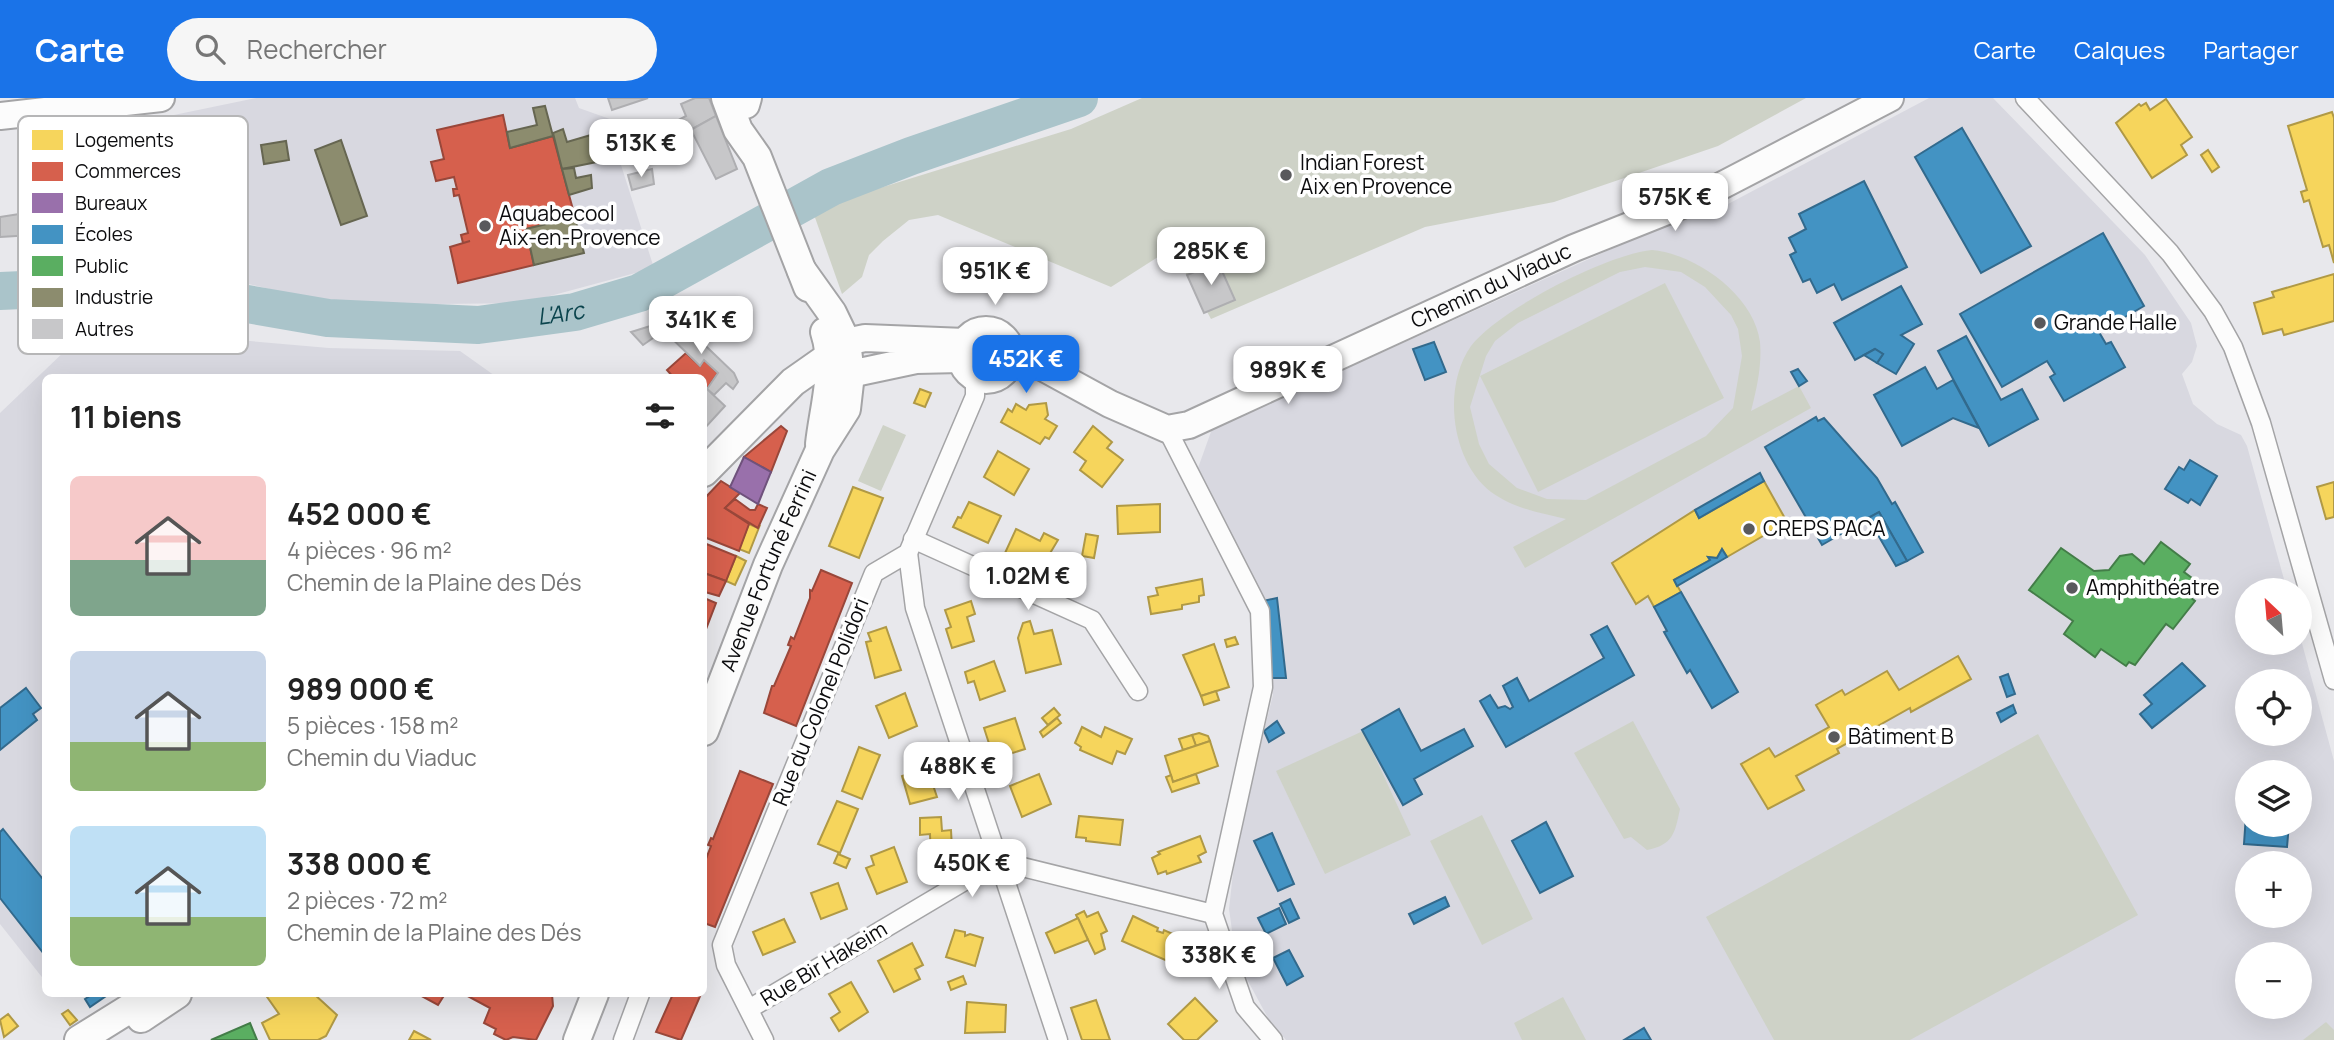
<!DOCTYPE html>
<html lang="fr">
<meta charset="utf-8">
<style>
:root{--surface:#fff;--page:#f6f6f6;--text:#222;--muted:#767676;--accent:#1a73e8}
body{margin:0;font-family:Manrope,sans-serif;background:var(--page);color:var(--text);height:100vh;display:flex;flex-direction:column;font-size:26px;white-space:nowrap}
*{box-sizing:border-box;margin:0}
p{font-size:23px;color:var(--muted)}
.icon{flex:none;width:38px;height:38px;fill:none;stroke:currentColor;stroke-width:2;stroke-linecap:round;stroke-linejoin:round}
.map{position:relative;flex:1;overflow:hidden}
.drawer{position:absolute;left:42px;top:276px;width:665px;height:623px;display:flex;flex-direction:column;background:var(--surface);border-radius:10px;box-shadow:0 7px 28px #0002}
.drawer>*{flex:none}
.needle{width:46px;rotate:334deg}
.fabs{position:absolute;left:2235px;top:480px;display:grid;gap:14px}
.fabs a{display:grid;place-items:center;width:77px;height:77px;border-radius:50%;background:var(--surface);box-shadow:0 7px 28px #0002;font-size:35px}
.price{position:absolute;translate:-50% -60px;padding:0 16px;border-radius:14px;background:#fff;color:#222;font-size:23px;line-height:46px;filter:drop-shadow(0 2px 4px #0008)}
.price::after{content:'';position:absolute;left:50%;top:42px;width:21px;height:16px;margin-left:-10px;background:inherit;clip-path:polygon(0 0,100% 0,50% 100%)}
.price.selected{background:var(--accent);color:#fff}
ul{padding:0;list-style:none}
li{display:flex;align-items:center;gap:21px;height:175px;padding:0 28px}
li span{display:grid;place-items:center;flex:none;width:196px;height:140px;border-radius:10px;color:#555}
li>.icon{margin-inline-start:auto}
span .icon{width:84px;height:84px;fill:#fffc;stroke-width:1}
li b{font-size:30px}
h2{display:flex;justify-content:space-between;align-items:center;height:84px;padding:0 28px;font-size:30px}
header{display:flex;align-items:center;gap:42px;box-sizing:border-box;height:98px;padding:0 35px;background:var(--accent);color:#fff}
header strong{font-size:33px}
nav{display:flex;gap:38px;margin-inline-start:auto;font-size:24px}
.search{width:490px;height:63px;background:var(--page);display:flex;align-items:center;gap:18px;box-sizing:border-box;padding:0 24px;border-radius:38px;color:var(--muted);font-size:26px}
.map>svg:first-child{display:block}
.built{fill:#d8d8e0;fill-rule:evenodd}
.green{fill:#ced2c7;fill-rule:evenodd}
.homes{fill:#f6d55c;stroke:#b09945;stroke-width:2}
.shops{fill:#d6604d;stroke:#99473a;stroke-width:2}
.offices{fill:#9970ab;stroke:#6f527c;stroke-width:2}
.schools{fill:#4393c3;stroke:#326a8d;stroke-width:2}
.public{fill:#5aae61;stroke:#437d48;stroke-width:2}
.industry{fill:#8c8c6e;stroke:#666651;stroke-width:2}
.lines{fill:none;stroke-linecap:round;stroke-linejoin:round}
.river{stroke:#aac4ca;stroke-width:38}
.building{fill:#c7c7c9;stroke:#aeaeb1;stroke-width:2}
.street-casing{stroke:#a4a4a6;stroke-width:21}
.secondary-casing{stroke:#a4a4a6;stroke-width:30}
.primary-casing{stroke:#a4a4a6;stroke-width:32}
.street{stroke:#fcfcfc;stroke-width:18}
.secondary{stroke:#fcfcfc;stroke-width:26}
.primary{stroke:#fcfcfc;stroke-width:28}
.poi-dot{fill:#59595c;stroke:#fff;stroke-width:2.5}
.labels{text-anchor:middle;stroke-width:7;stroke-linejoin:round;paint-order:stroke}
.poi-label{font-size:21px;fill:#0c0c0e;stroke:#fff;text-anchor:start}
.street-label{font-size:21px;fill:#0c0c0e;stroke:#fff}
.water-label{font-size:23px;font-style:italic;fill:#0b444d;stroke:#fff}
.key{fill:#fff;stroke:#b6b6b7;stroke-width:2}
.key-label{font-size:19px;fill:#0c0c0e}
</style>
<header>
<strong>Carte</strong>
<div class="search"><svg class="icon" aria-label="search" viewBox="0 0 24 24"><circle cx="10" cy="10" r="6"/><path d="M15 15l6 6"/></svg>Rechercher</div>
<nav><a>Carte</a><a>Calques</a><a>Partager</a></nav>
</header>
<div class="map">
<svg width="2334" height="942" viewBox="0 0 2334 942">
<rect width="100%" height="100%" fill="#e8e8ec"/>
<g class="built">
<polygon points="256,0 575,0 579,10 621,25 627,38 621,67 654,170 524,205 336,207 236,183 111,30"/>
<path d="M1929,0H1993L2145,157L2191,225L2197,248L2192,264L2182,276L2193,306L2217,326L2241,337L2247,348L2287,492H2247V544H2300V538L2334,663V942H1286L1268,920L1236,861L1229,811L1237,739L1273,597L1263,503L1198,370L1212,331L1669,125L1711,115ZM2247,583H2300V635H2247ZM2247,674H2300V726H2247ZM2247,765H2300V817H2247ZM2247,856H2300V908H2247Z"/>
<polygon points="90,229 329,250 460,253 498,280 46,280 45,883 0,826 0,315"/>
</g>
<g class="green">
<polygon points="1142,0 1806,0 1718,48 1554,104 1425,129 1211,221 1172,150 1111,189 938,117 909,122 883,143 869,157 862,179 842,196 812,111 1071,31"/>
<path d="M1652,152C1696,156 1754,197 1760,244C1762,267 1757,290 1751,313L1799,288L1811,310L1525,470L1513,449L1566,421C1540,415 1513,410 1491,394C1451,363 1442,289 1471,248C1498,212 1608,156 1652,152ZM1645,169L1681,174L1705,189L1731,217L1738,231L1742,258L1733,310L1706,338L1586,402L1547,401L1517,390L1489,366L1479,346L1470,309L1486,258L1495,243L1518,225L1620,174Z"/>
<polygon points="1665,185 1724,300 1538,394 1480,278"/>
<polygon points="883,327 906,337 881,393 858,383"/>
<path d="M1633,623L1680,711C1675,735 1673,747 1647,752L1631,739L1624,741L1574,655Z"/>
<polygon points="1363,633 1411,737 1325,776 1276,673"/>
<polygon points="2038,636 2138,817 1910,942 1774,942 1706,819"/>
<polygon points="1482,717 1533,821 1482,847 1430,743"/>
<polygon points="1563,899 1586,942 1522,942 1514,925"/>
<polygon points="2326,924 2334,932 2334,942 2303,942"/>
</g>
<g class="homes">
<polygon points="2166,1 2192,39 2181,47 2187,57 2152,80 2116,25 2139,6 2141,8 2146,5 2150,12"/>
<polygon points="2332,14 2334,20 2334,165 2329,147 2323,149 2309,102 2304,104 2301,94 2307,92 2288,28"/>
<polygon points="2208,52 2219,69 2212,74 2201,57"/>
<polygon points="2334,176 2334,223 2284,237 2282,231 2263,236 2254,205 2274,199 2272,194"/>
<polygon points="920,291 931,295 925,309 914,305"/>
<polygon points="1046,305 1048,317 1045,321 1057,328 1049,341 1045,339 1040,346 1001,324 1008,311 1012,314 1016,306 1026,312 1029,307"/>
<polygon points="1093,328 1112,344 1107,350 1123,362 1102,389 1080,372 1086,363 1074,354"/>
<polygon points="998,353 1029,371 1014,397 984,379"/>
<polygon points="1764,383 1787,424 1727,459 1722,451 1717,460 1708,459 1710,462 1674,482 1681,494 1654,509 1648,498 1636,506 1612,465 1695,412 1699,420"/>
<polygon points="2334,384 2334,419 2326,421 2317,389"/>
<polygon points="853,389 883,400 859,460 829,448"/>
<polygon points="969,404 1001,418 988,445 953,429 958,419 961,420"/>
<polygon points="1160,406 1160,434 1118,436 1117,408"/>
<polygon points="749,426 758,430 760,427 749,455 739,451"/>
<polygon points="1016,431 1040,443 1044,435 1058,442 1040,472 1005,455"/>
<polygon points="1086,436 1098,438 1094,460 1082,458"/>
<polygon points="736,458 746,463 735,487 726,483"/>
<polygon points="1202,481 1204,497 1199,498 1199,504 1182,507 1182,511 1151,516 1148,499 1158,497 1156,490"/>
<polygon points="971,503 975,516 967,519 974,543 952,550 946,531 951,529 945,512"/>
<polygon points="1030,523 1034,536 1052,532 1061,566 1026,575 1018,540 1023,525"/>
<polygon points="886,529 901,572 875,580 866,544 871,543 868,535"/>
<polygon points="1235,539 1238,546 1227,549 1225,542"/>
<polygon points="1214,546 1229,589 1201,598 1183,557"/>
<polygon points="1958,558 1971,581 1911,614 1910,610 1837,651 1839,655 1796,678 1804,692 1768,711 1741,666 1769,650 1775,659 1829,629 1816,607 1842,592 1845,597 1887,573 1899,592"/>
<polygon points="994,563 1005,593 980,602 974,583 968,585 965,574"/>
<polygon points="1216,593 1219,602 1204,607 1201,598"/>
<polygon points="905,595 917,628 889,640 876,608"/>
<polygon points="1054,610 1060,617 1048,627 1042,620"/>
<polygon points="1015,620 1025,651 994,661 984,630"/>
<polygon points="1057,620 1061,625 1043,639 1040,634"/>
<polygon points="1082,629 1101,639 1105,629 1132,641 1125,656 1117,653 1112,666 1080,652 1081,649 1075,645"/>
<polygon points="1199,635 1208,638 1210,643 1196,648 1192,637"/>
<polygon points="1192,637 1196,648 1183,652 1179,641"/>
<polygon points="1210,643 1218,668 1173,684 1165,658"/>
<polygon points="859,649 880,657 862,701 842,693"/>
<polygon points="932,666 938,686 933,687 937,699 910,706 902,678 910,675 909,672"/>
<polygon points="1039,676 1051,706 1022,719 1010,688"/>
<polygon points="1196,676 1199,685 1172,694 1166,679 1171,677 1173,684"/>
<polygon points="837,703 858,711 840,755 818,746"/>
<polygon points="1079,718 1123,722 1120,747 1086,743 1086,740 1076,739"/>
<polygon points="941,719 942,733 951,732 952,751 943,751 943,763 931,764 930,736 920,737 920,720"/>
<polygon points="1200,738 1206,754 1198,758 1201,764 1167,776 1166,773 1158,776 1152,760 1160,756 1158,754"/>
<polygon points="894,749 907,784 877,796 866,770 874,767 871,758"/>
<polygon points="838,756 850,761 846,770 834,765"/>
<polygon points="838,785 847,811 821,821 811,795"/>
<polygon points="1084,813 1087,819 1098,814 1107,833 1101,836 1105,851 1095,856 1076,817"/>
<polygon points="1133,818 1158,830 1157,833 1163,835 1164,832 1184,841 1172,865 1122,843"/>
<polygon points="1078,820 1088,842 1055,855 1046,835"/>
<polygon points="784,821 795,844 763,857 753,834"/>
<polygon points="955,832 965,834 965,838 970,836 983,840 975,868 946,859"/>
<polygon points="912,845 923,867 915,871 920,881 894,894 878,863"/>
<polygon points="963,878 966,886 951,892 948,884"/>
<polygon points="851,884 868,914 839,933 831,920 840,914 829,896"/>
<polygon points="265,896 314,896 337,917 326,938 318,942 270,942 262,925 279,916"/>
<polygon points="1195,900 1217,923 1197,942 1184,942 1168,926"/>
<polygon points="1096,902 1110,942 1082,942 1071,910"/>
<polygon points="967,904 1006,907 1005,934 965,935"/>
<polygon points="68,912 77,922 70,927 62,916"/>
<polygon points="8,916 18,928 4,939 0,922"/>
<polygon points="414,933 431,942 409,942"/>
</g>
<g class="shops">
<polygon points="503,17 510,50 553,38 575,119 526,131 534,167 458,185 450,149 470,143 463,145 461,137 468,135 459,97 454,98 453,91 457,91 454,79 436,83 431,64 444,61 437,32"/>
<polygon points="686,255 700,268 704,262 718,275 704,295 704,280 674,280 667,272"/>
<polygon points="781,328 787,333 771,374 744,359"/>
<polygon points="721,383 740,395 725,410 749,426 739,453 704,439 704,401"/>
<polygon points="735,401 750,412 755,412 758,406 767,410 758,430 725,410"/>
<polygon points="704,445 736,458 726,483 704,475"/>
<polygon points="821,472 852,485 796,628 764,615 772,588 774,588 791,548 788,547 791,539 794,541 810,500 810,492 812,493"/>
<polygon points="704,475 726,483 719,498 705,494 704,497"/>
<polygon points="704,500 716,505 706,531 704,530"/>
<polygon points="740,673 773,686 715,829 704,825 704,766 711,748 708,747 711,740 713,741"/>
<polygon points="418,896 445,896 438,907"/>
<polygon points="464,896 552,896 553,908 536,942 513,939 506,942 494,936 496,931 484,925 490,910"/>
<polygon points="673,896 701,896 681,942 656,934"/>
</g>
<polygon class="offices" points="744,359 771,374 758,406 730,389"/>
<g class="schools">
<polygon points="1962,30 2031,148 1981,175 1915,59"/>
<polygon points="1864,83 1907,169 1842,202 1834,186 1817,195 1810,181 1803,184 1790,157 1796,154 1789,140 1806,131 1799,116"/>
<polygon points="2103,135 2144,208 2099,234 2106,246 2111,244 2125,269 2064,303 2050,279 2055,276 2047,263 2002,289 1960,216"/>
<polygon points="1901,188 1922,226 1901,237 1914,246 1896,276 1877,265 1883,256 1875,251 1855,262 1834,225"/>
<polygon points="1966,238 2001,302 2022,291 2038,321 1989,348 1938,253"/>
<polygon points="1434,244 1446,274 1425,282 1413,251"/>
<polygon points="1875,251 1883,256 1877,265 1864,257"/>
<polygon points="1925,269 1937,291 1953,282 1979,330 1953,320 1902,348 1874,297"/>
<polygon points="1798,271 1807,283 1799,288 1791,274"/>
<polygon points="1816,319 1818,323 1824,320 1877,380 1892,406 1895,404 1923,454 1907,463 1879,414 1822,447 1765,349"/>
<polygon points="2190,362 2217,378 2200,407 2191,401 2188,405 2165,391 2179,369 2184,372"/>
<polygon points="1760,375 1764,383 1699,420 1695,412"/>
<polygon points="1879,414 1907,463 1896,468 1868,420"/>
<polygon points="1722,451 1727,459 1677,488 1674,482 1710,462 1708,459 1717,460"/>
<polygon points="1681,494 1738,594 1712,610 1690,572 1687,575 1664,534 1667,533 1654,509"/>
<polygon points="1277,500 1286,580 1271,580 1263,503"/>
<polygon points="1607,528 1634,577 1506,649 1480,603 1490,597 1498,610 1505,608 1510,611 1513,609 1503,588 1517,580 1529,603 1604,560 1591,537"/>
<polygon points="2182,565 2205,588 2152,630 2140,616 2152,606 2144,597"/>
<polygon points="2008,576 2015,596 2007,599 2000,579"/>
<polygon points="26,590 41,610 33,616 37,622 0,652 0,610"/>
<polygon points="2013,607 2016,615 2001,624 1997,615"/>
<polygon points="1399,611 1421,653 1464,631 1473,648 1414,681 1422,696 1403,707 1362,632"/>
<polygon points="1277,623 1284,635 1269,644 1264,633"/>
<polygon points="2247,702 2247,726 2289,726 2287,749 2244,746"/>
<polygon points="1546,724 1573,778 1540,795 1512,743"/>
<polygon points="3,731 46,785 44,856 0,800 0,734"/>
<polygon points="1272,735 1294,786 1278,793 1254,743"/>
<polygon points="1445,799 1449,808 1414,826 1409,816"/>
<polygon points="1290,801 1299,820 1289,825 1280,806"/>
<polygon points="1279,810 1286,826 1266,836 1258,820"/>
<polygon points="1289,852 1303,878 1287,887 1273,860"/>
<polygon points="93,896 109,896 90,909 85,901"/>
<polygon points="1644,930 1651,942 1624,942"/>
</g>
<g class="public">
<polygon points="2161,444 2190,466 2184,474 2196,483 2186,496 2195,503 2173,531 2166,526 2135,567 2129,564 2126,568 2101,551 2095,559 2064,536 2073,523 2029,492 2061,450 2094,473 2109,472 2120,458 2132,456 2144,466"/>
<polygon points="250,925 257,942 211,942"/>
</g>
<g class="industry">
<polygon points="545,8 553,38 510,50 507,34 537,27 533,10"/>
<polygon points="617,28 621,40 604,45 601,34"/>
<polygon points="563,31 567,44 601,34 604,45 593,48 597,64 562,71 553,35"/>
<polygon points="341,42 367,118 341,127 315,52"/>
<polygon points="286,43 289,62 264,66 261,47"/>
<polygon points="607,44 610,60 597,64 593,48"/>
<polygon points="574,70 576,80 591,77 592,90 569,97 562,71"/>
<polygon points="575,119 584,155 534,167 526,131"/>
</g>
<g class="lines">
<path class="river" id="s1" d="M0,193L112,188L230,203L328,220L478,227L575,214L639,195L831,89L911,58L1079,0"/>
</g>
<g class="building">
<polygon points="608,0 648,0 612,12"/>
<polygon points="695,0 709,0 716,18 654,52 649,38 686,18 681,6"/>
<polygon points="716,18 737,71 716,81 691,32"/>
<polygon points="647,32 650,42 639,46 635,36"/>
<polygon points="652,71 654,86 632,92 628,77"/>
<polygon points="90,105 91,117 95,121 70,122 71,132 37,136 35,125 30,126 32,137 0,139 0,119"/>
<polygon points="1218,164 1235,202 1204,215 1187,177"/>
<polygon points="668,223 683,233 688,231 734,275 738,284 733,291 726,285 714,297 707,291 718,275 704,262 700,268 657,226"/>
<polygon points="657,226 663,233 643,247 631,234"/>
<polygon points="707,291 725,308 704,331 704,295"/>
</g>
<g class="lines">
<g class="street-casing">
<g id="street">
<polyline points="2025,0 2170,155 2213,213 2233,249 2261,325 2334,582"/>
<polyline points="1167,331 1260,513 1263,589 1213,816 1245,909 1273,942"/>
<polyline points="913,441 1092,522 1138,593"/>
<polyline points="908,455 915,510 1058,942"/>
<polyline points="749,911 998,763 1213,816"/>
<polyline points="623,942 640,896"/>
<polyline points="764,942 726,867 722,847 874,475 908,455 975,298 975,280"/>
</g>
</g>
<g class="secondary-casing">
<g id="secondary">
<polyline points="746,7 748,0"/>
<polyline points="0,18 161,0"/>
<circle cx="986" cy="257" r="25"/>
<path id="s2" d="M1011,252L1110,306L1167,331L1189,327L1574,150L1692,103L1890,0"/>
<polyline points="961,261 916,262 850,276 838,270 830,258 846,244 865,240 965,244"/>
<polyline points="577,942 595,896"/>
</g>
</g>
<g class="primary-casing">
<g id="primary">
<polyline points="726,0 738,32 757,59 808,189"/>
<path d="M820,346C824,309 837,270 825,234"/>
<polyline points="704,374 793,284 830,258"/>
<path id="s3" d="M704,633L768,467L820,352L846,311L850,276L846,244L832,215L802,173"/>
<polyline points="141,920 177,896"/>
<polyline points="79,942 153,896"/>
</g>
</g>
<use href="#street" class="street"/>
<use href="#secondary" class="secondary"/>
<use href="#primary" class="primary"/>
</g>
<g class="poi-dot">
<circle cx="1286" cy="77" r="7"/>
<circle cx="485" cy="128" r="7"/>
<circle cx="2040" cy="225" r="7"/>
<circle cx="1749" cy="431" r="7"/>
<circle cx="2072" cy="490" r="7"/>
<circle cx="1834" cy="639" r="7"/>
</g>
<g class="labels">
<g class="poi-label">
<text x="1300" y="72">Indian Forest<tspan x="1300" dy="24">Aix en Provence</tspan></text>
<text x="499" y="123">Aquabecool<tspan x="499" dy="24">Aix-en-Provence</tspan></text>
<text x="2054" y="232">Grande Halle</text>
<text x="1763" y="438">CREPS PACA</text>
<text x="2086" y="497">Amphithéatre</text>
<text x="1848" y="646">Bâtiment B</text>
</g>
<g class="street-label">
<text dy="7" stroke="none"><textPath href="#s2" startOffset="530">Chemin du Viaduc</textPath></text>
<text dy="7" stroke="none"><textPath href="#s3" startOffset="173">Avenue Fortuné Ferrini</textPath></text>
<text transform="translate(821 604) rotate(-68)" y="7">Rue du Colonel Polidori</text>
<text transform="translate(824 866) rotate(-31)" y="7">Rue Bir Hakeim</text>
</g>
<g class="water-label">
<text dy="8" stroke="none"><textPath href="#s1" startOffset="564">L'Arc</textPath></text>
</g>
</g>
<rect x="18" y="18" width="230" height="238" rx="10" class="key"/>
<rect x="32" y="32" width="31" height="20" fill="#f6d55c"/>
<rect x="32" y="64" width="31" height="19" fill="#d6604d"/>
<rect x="32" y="95" width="31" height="20" fill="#9970ab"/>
<rect x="32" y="127" width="31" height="19" fill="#4393c3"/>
<rect x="32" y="158" width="31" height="20" fill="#5aae61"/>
<rect x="32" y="190" width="31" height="19" fill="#8c8c6e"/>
<rect x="32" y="221" width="31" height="20" fill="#c7c7c9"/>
<g class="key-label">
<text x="75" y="49">Logements</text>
<text x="75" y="80">Commerces</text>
<text x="75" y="112">Bureaux</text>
<text x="75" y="143">Écoles</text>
<text x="75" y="175">Public</text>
<text x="75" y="206">Industrie</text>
<text x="75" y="238">Autres</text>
</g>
</svg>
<div class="fabs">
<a><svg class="needle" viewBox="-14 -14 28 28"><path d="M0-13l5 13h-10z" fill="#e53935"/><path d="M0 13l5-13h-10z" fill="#767676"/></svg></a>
<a><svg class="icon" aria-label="locate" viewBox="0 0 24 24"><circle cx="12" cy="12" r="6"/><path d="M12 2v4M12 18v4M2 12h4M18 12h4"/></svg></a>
<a><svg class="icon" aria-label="layers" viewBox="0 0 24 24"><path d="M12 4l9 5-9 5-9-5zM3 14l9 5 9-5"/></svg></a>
<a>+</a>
<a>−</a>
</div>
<b class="price" style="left:641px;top:81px">513K €</b>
<b class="price" style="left:1675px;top:135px">575K €</b>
<b class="price" style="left:1211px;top:189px">285K €</b>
<b class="price" style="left:995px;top:209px">951K €</b>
<b class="price" style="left:701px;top:258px">341K €</b>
<b class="price selected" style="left:1026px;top:297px">452K €</b>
<b class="price" style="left:1288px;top:308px">989K €</b>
<b class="price" style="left:1028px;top:514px">1.02M €</b>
<b class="price" style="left:958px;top:704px">488K €</b>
<b class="price" style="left:972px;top:801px">450K €</b>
<b class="price" style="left:1219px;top:893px">338K €</b>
<section class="drawer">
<h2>11 biens<svg class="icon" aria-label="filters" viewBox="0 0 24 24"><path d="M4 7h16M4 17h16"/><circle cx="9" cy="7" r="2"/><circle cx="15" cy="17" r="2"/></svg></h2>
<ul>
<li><span style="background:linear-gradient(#f6c9c9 60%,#7fa58c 0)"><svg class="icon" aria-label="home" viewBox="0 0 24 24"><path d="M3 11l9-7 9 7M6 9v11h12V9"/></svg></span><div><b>452 000 €</b><p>4 pièces · 96 m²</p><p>Chemin de la Plaine des Dés</p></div></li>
<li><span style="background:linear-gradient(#c9d6e8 65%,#8fb573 0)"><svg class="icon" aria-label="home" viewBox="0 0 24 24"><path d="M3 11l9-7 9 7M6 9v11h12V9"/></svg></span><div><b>989 000 €</b><p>5 pièces · 158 m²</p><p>Chemin du Viaduc</p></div></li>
<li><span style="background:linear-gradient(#bfe0f5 65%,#8fb573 0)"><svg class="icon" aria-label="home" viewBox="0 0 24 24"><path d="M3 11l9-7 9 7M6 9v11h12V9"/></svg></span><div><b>338 000 €</b><p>2 pièces · 72 m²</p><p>Chemin de la Plaine des Dés</p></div></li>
</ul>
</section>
</div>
